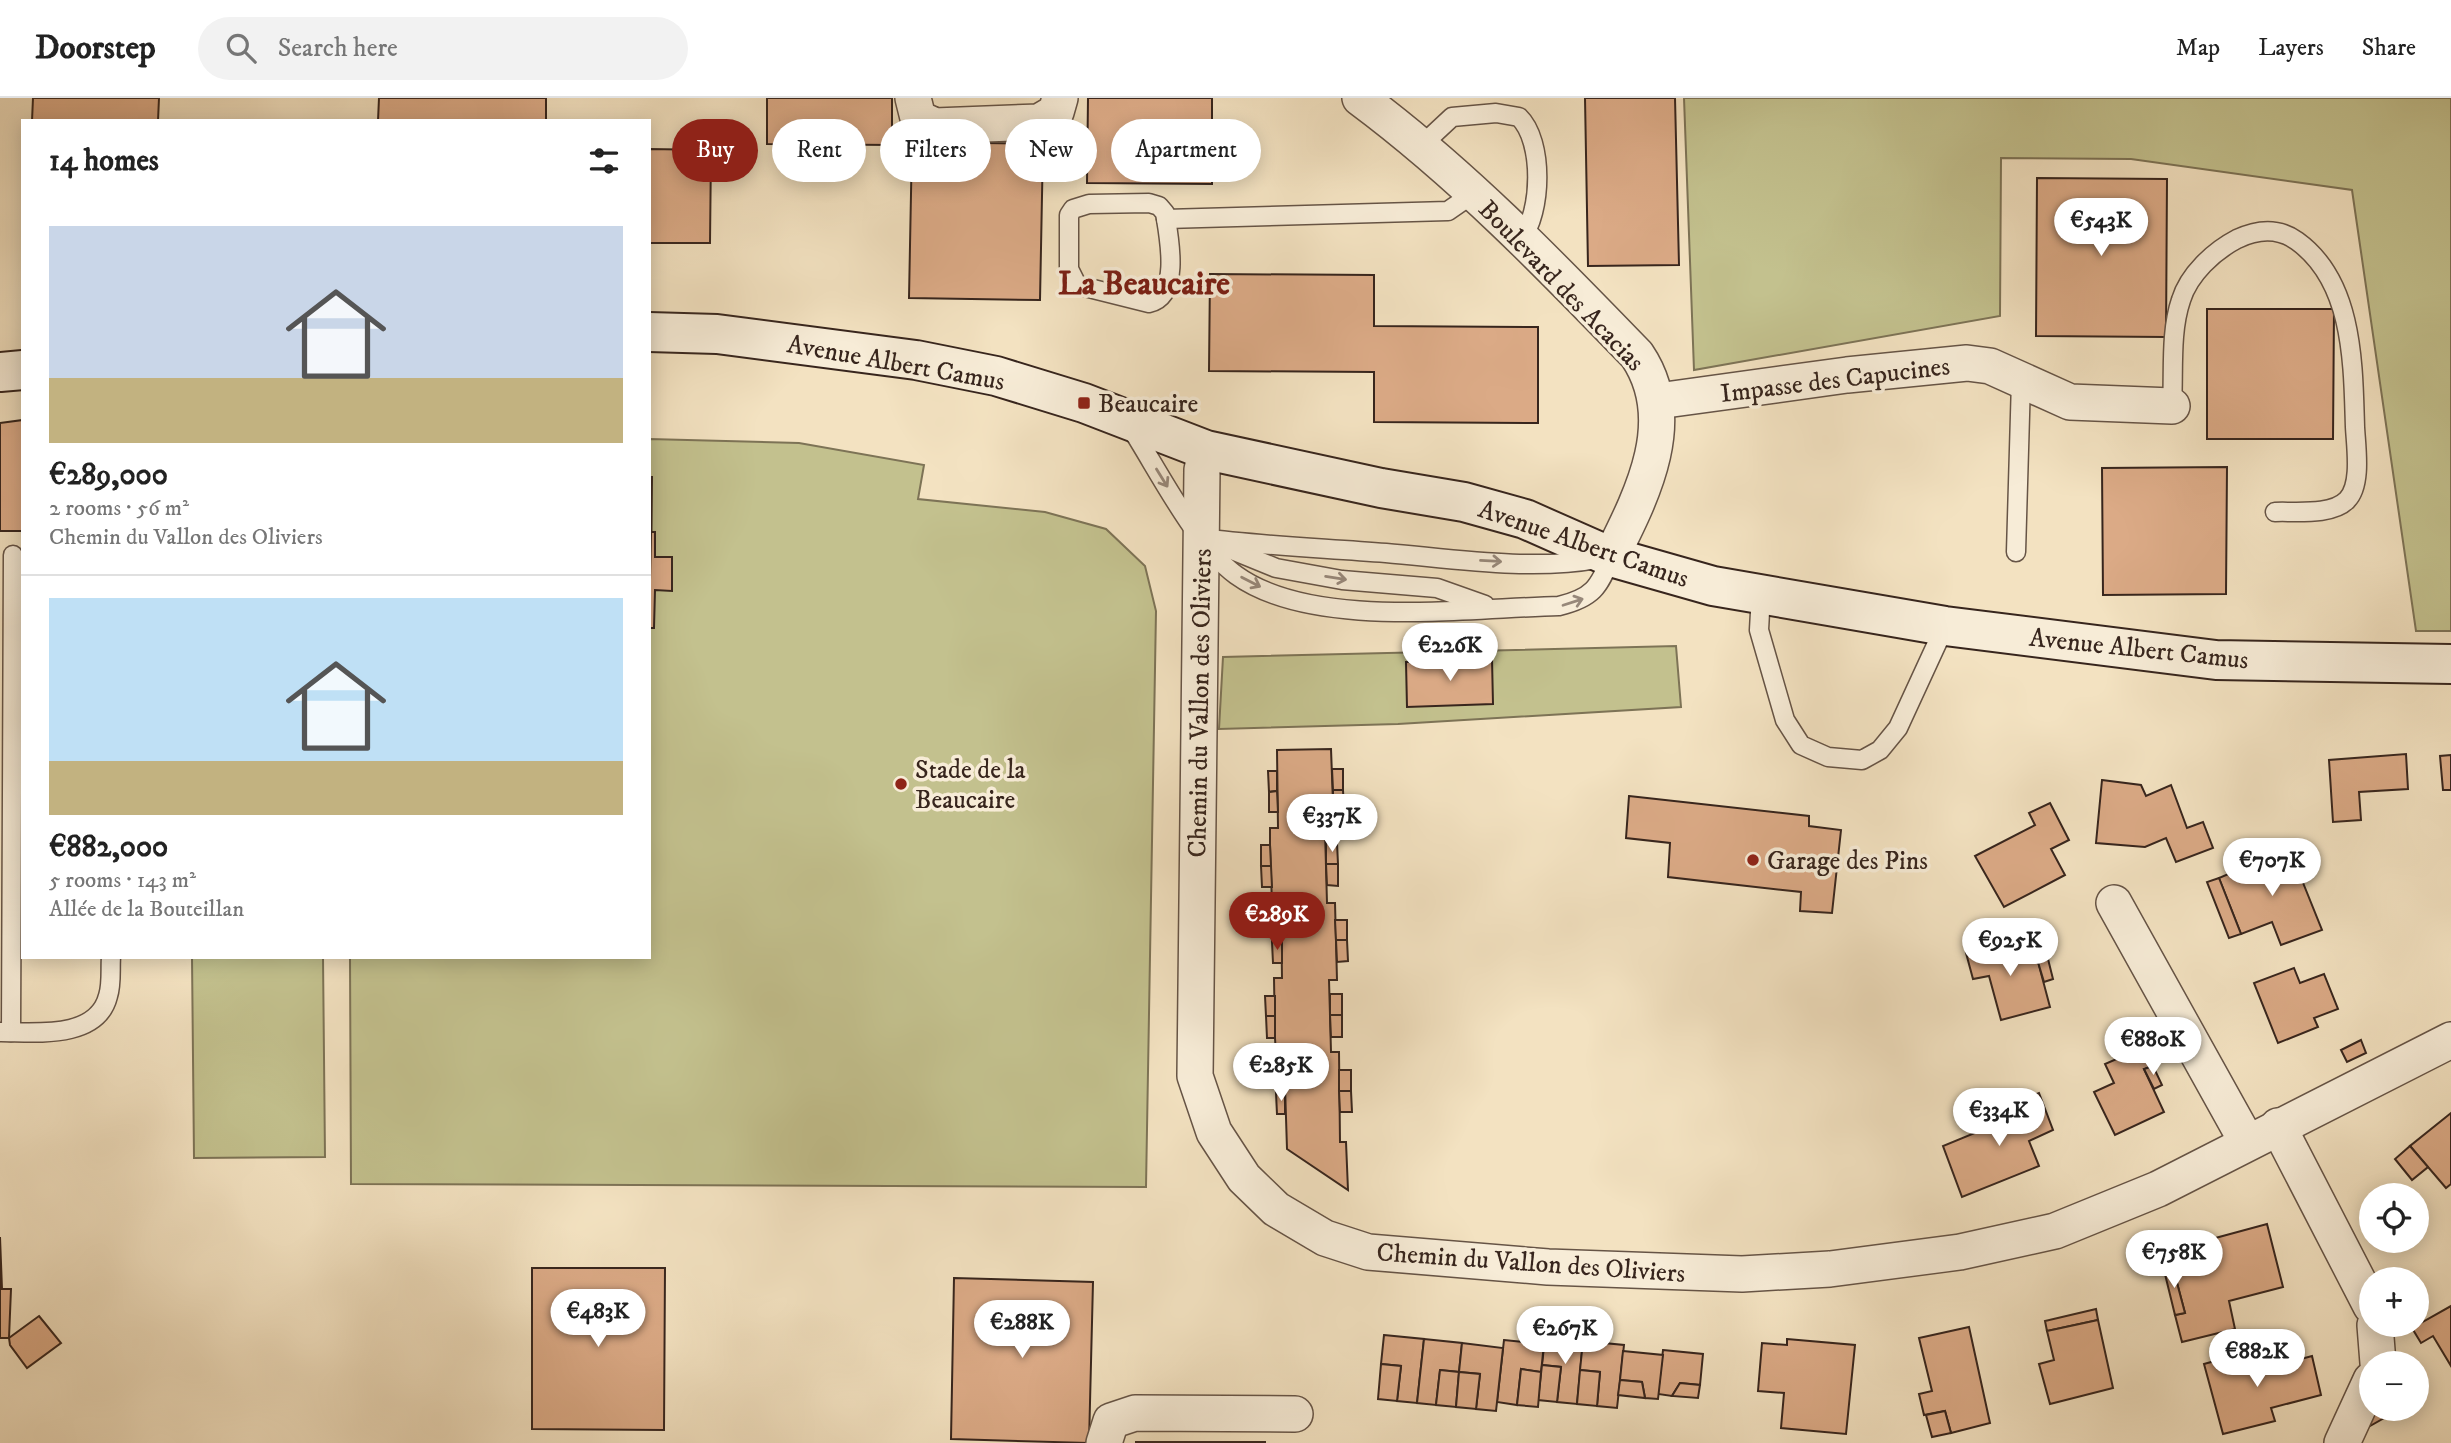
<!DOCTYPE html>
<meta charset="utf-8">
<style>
:root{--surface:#fff;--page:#f2f2f2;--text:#222;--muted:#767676;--line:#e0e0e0;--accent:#8f2418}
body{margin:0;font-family:"IM FELL DW Pica",serif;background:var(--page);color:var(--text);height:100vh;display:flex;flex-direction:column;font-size:26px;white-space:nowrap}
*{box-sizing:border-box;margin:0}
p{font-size:23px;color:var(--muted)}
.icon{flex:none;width:38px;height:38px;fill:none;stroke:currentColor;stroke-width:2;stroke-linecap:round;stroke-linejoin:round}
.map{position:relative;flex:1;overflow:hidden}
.sheet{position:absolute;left:21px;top:21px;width:630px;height:840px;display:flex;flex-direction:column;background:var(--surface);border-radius:0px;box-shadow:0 4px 18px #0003}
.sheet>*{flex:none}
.hud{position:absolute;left:672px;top:21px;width:665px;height:63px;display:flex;gap:14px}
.tools{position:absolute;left:2359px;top:1085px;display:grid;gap:14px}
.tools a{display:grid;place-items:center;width:70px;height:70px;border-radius:50%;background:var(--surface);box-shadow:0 4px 18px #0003;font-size:35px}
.price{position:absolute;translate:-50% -60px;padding:0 16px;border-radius:24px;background:#fff;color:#222;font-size:23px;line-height:46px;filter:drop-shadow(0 2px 4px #0008)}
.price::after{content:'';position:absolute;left:50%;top:42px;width:21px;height:16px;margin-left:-10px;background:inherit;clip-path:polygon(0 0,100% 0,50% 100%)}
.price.on{background:var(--accent);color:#fff}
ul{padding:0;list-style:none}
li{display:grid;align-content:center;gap:14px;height:371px;padding:0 28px}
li+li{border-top:2px solid var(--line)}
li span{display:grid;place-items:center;height:217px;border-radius:0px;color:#555}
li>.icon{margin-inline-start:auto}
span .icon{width:126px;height:126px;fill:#fffc;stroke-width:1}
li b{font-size:30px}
h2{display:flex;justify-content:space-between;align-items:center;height:84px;padding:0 28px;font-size:30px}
.pill{padding:0 24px;border-radius:32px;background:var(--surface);box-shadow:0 4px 18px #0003;font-size:24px;line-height:63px}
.pill.on{background:var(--accent);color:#fff}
header{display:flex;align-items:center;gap:42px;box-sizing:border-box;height:98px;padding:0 35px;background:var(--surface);border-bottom:2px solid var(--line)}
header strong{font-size:33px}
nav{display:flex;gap:38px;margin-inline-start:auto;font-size:24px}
.search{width:490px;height:63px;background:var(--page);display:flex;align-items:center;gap:18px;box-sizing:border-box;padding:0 24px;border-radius:38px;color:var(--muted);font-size:26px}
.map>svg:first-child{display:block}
.green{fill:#c3c18e;stroke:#7d7356;stroke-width:2}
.building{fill:#dbaa86;stroke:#37251d;stroke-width:2}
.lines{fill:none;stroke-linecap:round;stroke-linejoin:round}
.lane-casing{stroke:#665446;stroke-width:21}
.street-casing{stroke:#665446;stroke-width:38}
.secondary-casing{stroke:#37251d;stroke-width:42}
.lane{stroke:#f7ecd7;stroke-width:18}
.street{stroke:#f7ecd7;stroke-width:35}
.secondary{stroke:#f7ecd7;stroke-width:38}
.oneway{stroke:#97887a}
.poi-dot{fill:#8f2418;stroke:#f7ecd7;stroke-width:2.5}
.labels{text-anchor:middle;stroke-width:7;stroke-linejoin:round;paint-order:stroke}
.street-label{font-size:26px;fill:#37251d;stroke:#f7ecd7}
.poi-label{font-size:26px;fill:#37251d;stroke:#f7ecd7;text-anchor:start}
.district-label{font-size:33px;font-weight:bold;fill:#7a1f14;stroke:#f7ecd7}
</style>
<header>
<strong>Doorstep</strong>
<div class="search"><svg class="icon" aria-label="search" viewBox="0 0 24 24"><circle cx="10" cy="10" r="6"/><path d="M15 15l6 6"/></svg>Search here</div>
<nav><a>Map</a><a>Layers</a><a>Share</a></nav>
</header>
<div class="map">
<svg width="2451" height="1345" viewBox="0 0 2451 1345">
<rect width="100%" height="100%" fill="#f3e2c1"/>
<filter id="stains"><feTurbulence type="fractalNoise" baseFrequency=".00286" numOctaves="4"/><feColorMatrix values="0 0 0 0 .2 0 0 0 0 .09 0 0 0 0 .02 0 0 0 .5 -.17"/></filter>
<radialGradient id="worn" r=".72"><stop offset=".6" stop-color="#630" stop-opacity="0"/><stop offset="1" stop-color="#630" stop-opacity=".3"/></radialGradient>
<g class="green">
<polygon points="1684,0 2451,0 2451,533 2416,533 2352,92 2131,61 2001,60 2000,218 1694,272"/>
<polygon points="649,341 799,345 924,367 918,401 1045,414 1106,431 1145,468 1156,513 1146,1089 351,1086 350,859 649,859"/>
<polygon points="1676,548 1681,609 1398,626 1219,631 1223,559"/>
<polygon points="192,859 323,859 325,1059 194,1060"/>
</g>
<g class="building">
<polygon points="33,0 159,0 158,23 32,23"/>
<polygon points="379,0 546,0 546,23 378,23"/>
<polygon points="767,0 892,0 892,47 767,46"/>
<polygon points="1088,0 1212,0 1212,86 1087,85"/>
<polygon points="1585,0 1675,0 1679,167 1588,168"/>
<polygon points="912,44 1043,46 1040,202 909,200"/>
<polygon points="649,51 711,52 710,145 649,145"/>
<polygon points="2037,80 2167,81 2166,239 2036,238"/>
<polygon points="1210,176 1374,177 1374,228 1538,229 1538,325 1374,324 1374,274 1209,273"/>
<polygon points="2207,211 2334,211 2333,341 2207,341"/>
<polygon points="23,322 23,433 0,433 0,325"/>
<polygon points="2227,369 2226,496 2103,497 2102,370"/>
<polygon points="649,379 652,379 651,479 649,479"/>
<polygon points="651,434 655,434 655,459 672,459 672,493 655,492 654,530 649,530"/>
<polygon points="1492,561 1493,606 1407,609 1406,564"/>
<polygon points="1331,651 1334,731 1325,732 1327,805 1335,805 1337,882 1329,882 1330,917 1331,954 1339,954 1340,1044 1346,1044 1348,1092 1287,1051 1284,957 1276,957 1275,940 1274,880 1282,880 1281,806 1272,806 1270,747 1270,730 1278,730 1277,652"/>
<polygon points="2406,656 2408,691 2359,694 2361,722 2333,724 2329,662"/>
<polygon points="2451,657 2451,692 2443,692 2440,658"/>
<polygon points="1332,671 1343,671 1343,692 1333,692"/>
<polygon points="1268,673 1277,673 1277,693 1269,694"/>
<polygon points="2102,682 2141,687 2146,698 2171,687 2187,730 2203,724 2213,750 2176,764 2166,740 2145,749 2096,745"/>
<polygon points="1333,692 1343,692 1344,712 1333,713"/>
<polygon points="1277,693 1278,714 1269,714 1269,694"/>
<polygon points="1629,698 1809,718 1809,728 1841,732 1832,815 1800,813 1801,794 1668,779 1670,745 1626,740"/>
<polygon points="2050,705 2069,742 2051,751 2065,777 2004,809 1975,758 2035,727 2029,715"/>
<polygon points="1326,745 1337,745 1338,766 1326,766"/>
<polygon points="1261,747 1270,747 1271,768 1261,768"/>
<polygon points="2289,750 2322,832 2281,847 2272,824 2241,836 2219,780"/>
<polygon points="1326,766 1338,766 1338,788 1327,787"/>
<polygon points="1261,768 1271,768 1272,789 1262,789"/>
<polygon points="2219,780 2241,836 2229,840 2207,784"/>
<polygon points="1335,822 1347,822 1347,842 1336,842"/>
<polygon points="1281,823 1282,844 1272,844 1272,824"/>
<polygon points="2016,840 2023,864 2037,860 2050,909 2001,922 1989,878 1973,881 1966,855"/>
<polygon points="1336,842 1347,842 1348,863 1337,864"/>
<polygon points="1272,844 1282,844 1282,865 1273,865"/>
<polygon points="2048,861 2053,881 2044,884 2038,864"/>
<polygon points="2294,870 2300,885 2324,876 2338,911 2314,920 2318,929 2278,945 2254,885"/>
<rect x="1330" y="896" width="12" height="21"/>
<polygon points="1265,898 1275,898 1275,918 1266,918"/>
<polygon points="1330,917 1342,917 1342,939 1331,939"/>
<polygon points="1266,918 1275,918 1275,940 1267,940"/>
<polygon points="2361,942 2366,955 2347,964 2341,952"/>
<polygon points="2144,949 2153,968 2144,971 2164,1014 2115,1037 2094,994 2114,985 2105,966"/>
<polygon points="2153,968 2162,987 2154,991 2144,971"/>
<rect x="1339" y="972" width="12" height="21"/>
<polygon points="1275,974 1285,974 1285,994 1276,995"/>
<polygon points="1339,993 1351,993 1352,1014 1340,1014"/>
<polygon points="1285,994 1285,1016 1277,1016 1276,995"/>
<polygon points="2039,995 2053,1032 2029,1043 2039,1068 1962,1099 1943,1048 2016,1018 2012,1006"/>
<polygon points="2451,1015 2451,1086 2446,1090 2410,1048"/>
<polygon points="2410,1048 2428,1069 2412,1082 2395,1061"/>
<polygon points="2267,1126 2283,1189 2229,1203 2235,1231 2182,1244 2175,1217 2185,1215 2172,1166 2212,1156 2208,1142"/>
<polygon points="0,1139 2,1191 11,1191 9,1240 0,1240"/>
<polygon points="2172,1166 2185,1215 2175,1217 2163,1168"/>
<polygon points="532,1170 665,1170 664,1332 532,1331"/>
<polygon points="954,1180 1093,1184 1089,1345 951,1341"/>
<polygon points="2451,1208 2451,1268 2433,1238 2421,1245 2412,1230"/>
<polygon points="2096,1211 2098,1222 2047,1233 2045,1223"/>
<polygon points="39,1218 61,1245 27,1270 10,1247 9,1240"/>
<polygon points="2098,1222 2113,1290 2050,1306 2039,1266 2054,1262 2047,1233"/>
<polygon points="1969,1229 1990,1325 1951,1335 1945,1313 1924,1317 1919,1296 1932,1293 1919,1240"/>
<polygon points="1384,1237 1424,1241 1417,1305 1397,1303 1401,1268 1381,1266"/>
<polygon points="1545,1239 1583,1243 1577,1306 1557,1304 1561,1269 1542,1267"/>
<polygon points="1424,1241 1462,1245 1459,1274 1440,1272 1436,1307 1417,1305"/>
<polygon points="1787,1241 1855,1247 1846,1336 1781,1330 1784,1295 1758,1293 1762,1245 1787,1247"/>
<polygon points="1504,1242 1544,1246 1541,1274 1521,1271 1517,1307 1497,1304"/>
<polygon points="1583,1243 1624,1247 1617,1310 1597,1308 1600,1274 1580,1272"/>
<polygon points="1462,1245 1503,1250 1496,1313 1476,1311 1480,1276 1459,1274"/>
<polygon points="1663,1252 1703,1256 1700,1287 1680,1285 1672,1298 1658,1296"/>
<polygon points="2254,1252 2260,1272 2312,1258 2321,1297 2271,1310 2275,1323 2223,1336 2204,1266"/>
<polygon points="1623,1253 1663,1257 1658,1301 1645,1300 1642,1284 1620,1282"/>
<polygon points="1381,1266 1401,1268 1397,1303 1378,1301"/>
<polygon points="1542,1267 1561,1269 1557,1304 1538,1302"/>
<polygon points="1521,1271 1541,1274 1538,1309 1517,1307"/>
<polygon points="1440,1272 1459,1274 1456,1309 1436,1307"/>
<polygon points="1580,1272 1600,1274 1597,1308 1577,1306"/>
<polygon points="1459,1274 1480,1276 1476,1311 1456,1309"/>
<polygon points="1620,1282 1642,1284 1645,1300 1618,1297"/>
<polygon points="1680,1285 1700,1287 1698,1300 1672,1298"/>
<polygon points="2356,1310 2371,1311 2400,1311 2370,1328"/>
<polygon points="1945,1313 1951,1335 1932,1339 1926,1317"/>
<rect x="1136" y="1344" width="129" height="1"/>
</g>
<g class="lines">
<g class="lane-casing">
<g id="lane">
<path d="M1422,47L1452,19L1496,15L1519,19C1544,43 1542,115 1521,141"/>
<path d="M1149,105L1159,108L1165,115C1169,139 1181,198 1149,205L1077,187L1069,171V117L1073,111L1089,106Z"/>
<polyline points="1166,121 1448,113 1474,95"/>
<path d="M2172,308C2174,274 2170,234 2181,202C2189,176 2214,153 2237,141C2258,131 2279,130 2297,143C2354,184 2353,267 2355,329C2356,349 2362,387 2347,402C2332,418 2294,413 2275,414"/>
<path d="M1131,330C1158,372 1196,448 1236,477C1312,532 1468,510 1559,508C1592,500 1599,490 1611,459"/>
<path d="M1201,440C1263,448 1324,450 1386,455C1455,461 1530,473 1598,461"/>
<polyline points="1227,450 1276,470 1342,482 1437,490 1485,507"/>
<polyline points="2016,454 2021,283"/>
<polyline points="1761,496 1759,532 1785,622 1801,647 1828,659 1862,662 1880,652 1898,630 1945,528"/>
<path d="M1,934C34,934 97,942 108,898C112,886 110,871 111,859"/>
<polyline points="11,934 13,457"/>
</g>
</g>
<g class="street-casing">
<g id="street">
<polyline points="913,0 918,20 935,28 1039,24 1056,14 1060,0"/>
<path d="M1360,0C1461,75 1550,167 1637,257C1681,322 1642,397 1611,459"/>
<polyline points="1658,303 1847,277 1967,265 1990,268 2070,304 2172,308"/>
<polyline points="1206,352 1202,372 1195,978 1214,1034 1244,1080 1276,1111 1325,1140 1368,1154 1548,1169 1742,1176 1830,1171 1960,1154 2055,1133 2158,1091 2451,942"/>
<polyline points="2114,805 2247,1044"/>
<polyline points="2278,1028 2371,1208"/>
<polyline points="2375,1227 2378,1265"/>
<polyline points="1104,1345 1111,1323 1135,1315 1295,1316"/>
<polyline points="2342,1345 2371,1282"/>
</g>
</g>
<g class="secondary-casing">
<g id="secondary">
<polyline points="649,234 717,236 916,262 996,278 1084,305 1206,352 1381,390 1464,404 1525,421 1611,459 1713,488 1945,528 2216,562 2451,566"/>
<polyline points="0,274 23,272"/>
</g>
</g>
<use href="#lane" class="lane"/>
<use href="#street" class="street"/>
<use href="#secondary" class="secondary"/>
</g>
<defs><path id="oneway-shaft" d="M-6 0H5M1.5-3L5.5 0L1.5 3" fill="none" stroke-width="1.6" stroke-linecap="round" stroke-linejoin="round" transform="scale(1.75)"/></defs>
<g class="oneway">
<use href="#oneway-shaft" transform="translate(1162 380) rotate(58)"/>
<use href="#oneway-shaft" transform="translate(1491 463) rotate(3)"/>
<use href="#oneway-shaft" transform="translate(1336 480) rotate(9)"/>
<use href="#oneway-shaft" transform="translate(1251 484) rotate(27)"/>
<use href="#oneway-shaft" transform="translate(1573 504) rotate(-18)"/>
</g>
<g class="poi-dot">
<rect x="1077" y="298" width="14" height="14" rx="3.5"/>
<circle cx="901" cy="686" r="7"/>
<circle cx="1753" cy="762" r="7"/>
</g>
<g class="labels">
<g class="street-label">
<text transform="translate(1562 187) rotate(46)" y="9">Boulevard des Acacias</text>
<text transform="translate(896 264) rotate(10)" y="9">Avenue Albert Camus</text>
<text transform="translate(1835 281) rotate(-7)" y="9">Impasse des Capucines</text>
<text transform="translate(1584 445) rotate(19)" y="9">Avenue Albert Camus</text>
<text transform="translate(2139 550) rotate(6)" y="9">Avenue Albert Camus</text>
<text transform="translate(1199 605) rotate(-89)" y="9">Chemin du Vallon des Oliviers</text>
<text transform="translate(1531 1164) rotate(4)" y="9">Chemin du Vallon des Oliviers</text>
</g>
<g class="poi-label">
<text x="1098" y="314">Beaucaire</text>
<text x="915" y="680">Stade de la<tspan x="915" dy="30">Beaucaire</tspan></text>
<text x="1767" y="771">Garage des Pins</text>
</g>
<g class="district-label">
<text x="1144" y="196">La Beaucaire</text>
</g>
</g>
<rect width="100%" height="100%" filter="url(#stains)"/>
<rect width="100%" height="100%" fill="url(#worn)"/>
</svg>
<div class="tools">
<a><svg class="icon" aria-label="locate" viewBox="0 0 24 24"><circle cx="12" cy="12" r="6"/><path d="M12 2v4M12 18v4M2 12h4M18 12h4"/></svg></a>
<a>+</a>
<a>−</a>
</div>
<b class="price" style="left:2101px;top:160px">€543K</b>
<b class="price" style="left:1450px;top:585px">€226K</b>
<b class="price" style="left:1332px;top:756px">€337K</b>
<b class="price" style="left:2272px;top:800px">€707K</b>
<b class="price on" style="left:1277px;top:854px">€289K</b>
<b class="price" style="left:2010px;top:880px">€925K</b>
<b class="price" style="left:2153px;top:979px">€880K</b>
<b class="price" style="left:1281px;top:1005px">€285K</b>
<b class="price" style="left:1999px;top:1050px">€334K</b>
<b class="price" style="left:2174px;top:1192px">€758K</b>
<b class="price" style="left:598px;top:1251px">€483K</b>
<b class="price" style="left:1022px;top:1262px">€288K</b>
<b class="price" style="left:1565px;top:1268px">€267K</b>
<b class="price" style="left:2257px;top:1291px">€882K</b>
<div class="hud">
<a class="pill on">Buy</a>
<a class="pill">Rent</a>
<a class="pill">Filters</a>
<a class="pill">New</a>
<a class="pill">Apartment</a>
</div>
<section class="sheet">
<h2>14 homes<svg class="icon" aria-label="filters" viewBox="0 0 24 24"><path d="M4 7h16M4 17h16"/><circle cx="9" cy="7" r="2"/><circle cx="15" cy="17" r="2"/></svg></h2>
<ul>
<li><span style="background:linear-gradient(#c9d6e8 70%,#c2b280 0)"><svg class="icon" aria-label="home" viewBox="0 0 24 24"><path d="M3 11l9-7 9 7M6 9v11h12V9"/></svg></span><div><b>€289,000</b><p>2 rooms · 56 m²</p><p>Chemin du Vallon des Oliviers</p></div></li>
<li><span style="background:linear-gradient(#bfe0f5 75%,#c2b280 0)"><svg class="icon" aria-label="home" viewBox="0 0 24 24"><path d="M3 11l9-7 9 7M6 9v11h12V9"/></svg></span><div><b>€882,000</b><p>5 rooms · 143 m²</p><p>Allée de la Bouteillan</p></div></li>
</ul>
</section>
</div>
